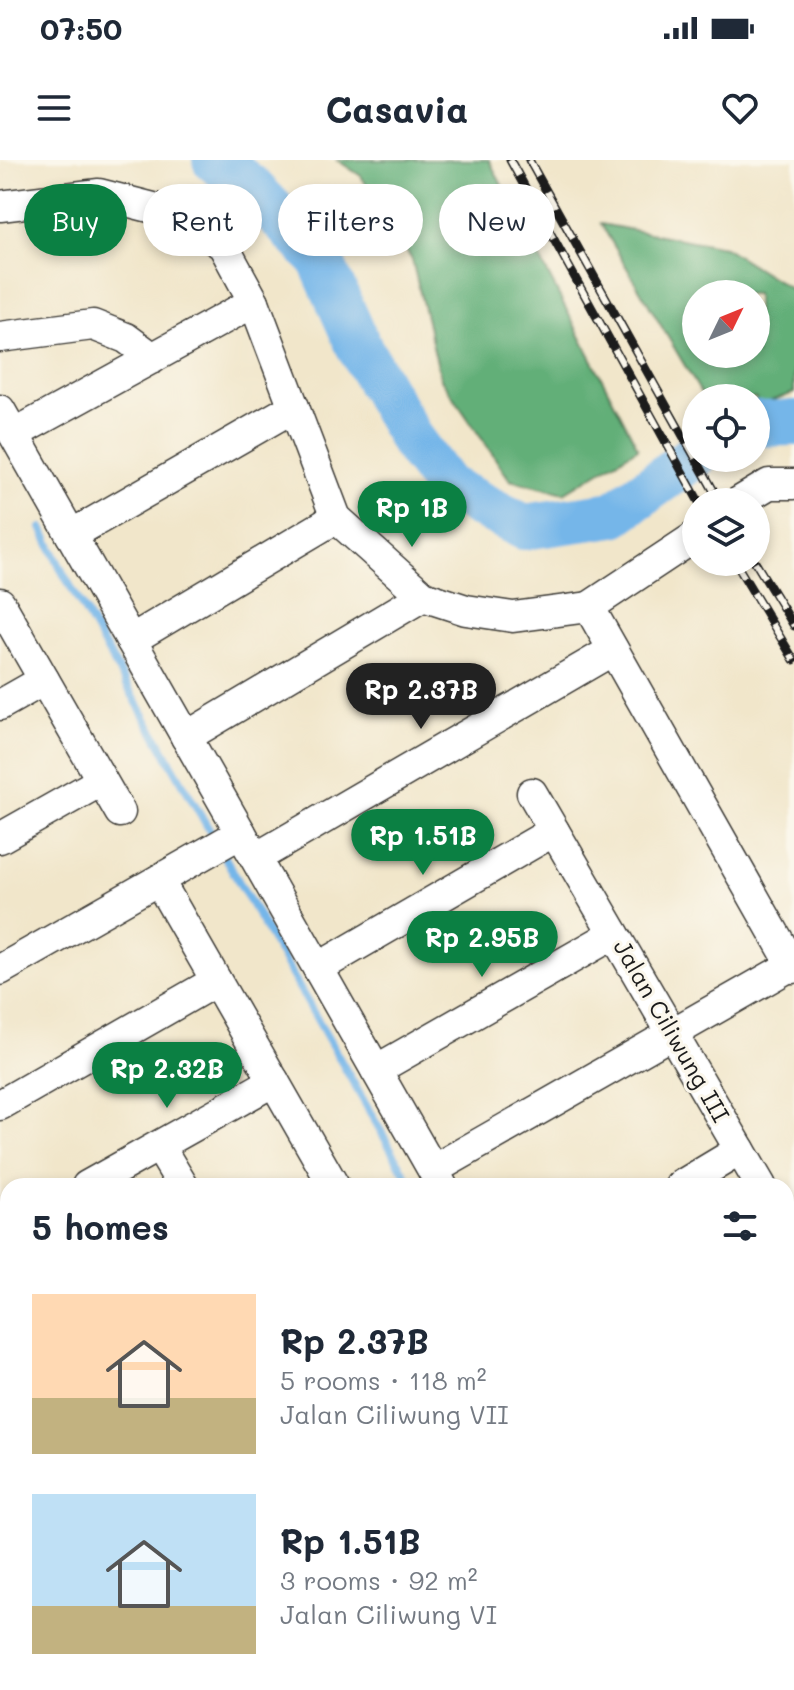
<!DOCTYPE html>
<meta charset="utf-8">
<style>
:root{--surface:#fff;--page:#f2f2f3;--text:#1f2937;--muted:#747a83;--accent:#0b8043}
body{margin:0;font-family:Mali,sans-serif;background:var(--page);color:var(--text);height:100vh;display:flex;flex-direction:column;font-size:30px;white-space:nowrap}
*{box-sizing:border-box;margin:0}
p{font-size:26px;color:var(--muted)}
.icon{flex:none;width:44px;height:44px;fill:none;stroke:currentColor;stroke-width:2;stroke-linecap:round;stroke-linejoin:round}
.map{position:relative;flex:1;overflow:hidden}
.details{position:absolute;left:0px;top:1018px;width:794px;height:512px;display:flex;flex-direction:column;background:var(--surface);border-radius:24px 24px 0 0;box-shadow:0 4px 12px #0003}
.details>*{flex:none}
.top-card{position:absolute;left:24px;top:24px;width:746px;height:72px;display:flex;gap:16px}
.needle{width:52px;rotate:47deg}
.buttons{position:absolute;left:682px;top:120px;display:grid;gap:16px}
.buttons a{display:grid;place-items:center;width:88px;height:88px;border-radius:50%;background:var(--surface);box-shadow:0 4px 12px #0003;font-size:40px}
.price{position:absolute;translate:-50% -68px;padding:0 18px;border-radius:28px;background:var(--accent);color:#fff;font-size:26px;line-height:52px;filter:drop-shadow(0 2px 4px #0008)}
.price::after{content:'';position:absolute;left:50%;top:48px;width:24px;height:18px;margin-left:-12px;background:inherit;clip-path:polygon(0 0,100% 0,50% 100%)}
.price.active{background:#222;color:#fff}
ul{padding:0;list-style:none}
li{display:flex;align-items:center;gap:24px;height:200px;padding:0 32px}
li span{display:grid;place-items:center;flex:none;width:224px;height:160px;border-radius:0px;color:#555}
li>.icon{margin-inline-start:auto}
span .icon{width:96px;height:96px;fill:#fffc;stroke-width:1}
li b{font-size:34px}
h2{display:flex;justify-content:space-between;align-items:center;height:96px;padding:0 32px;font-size:34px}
.pill{padding:0 28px;border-radius:36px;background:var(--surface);box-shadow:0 4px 12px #0003;font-size:28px;line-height:72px}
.pill.active{background:var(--accent);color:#fff}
.status{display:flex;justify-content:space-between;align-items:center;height:56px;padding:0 40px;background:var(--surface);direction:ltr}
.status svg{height:22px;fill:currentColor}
header{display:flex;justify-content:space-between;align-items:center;height:104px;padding:0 32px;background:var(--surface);font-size:36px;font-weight:700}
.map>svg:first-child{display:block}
.forest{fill:#62af78;stroke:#3f664a;stroke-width:2;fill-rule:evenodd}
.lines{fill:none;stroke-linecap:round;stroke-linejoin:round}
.stream{stroke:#75b6e9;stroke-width:8}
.river{stroke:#75b6e9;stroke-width:46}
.lane-casing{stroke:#3c3a36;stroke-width:19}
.street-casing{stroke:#3c3a36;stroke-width:33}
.lane{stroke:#fff;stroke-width:16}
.street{stroke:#fff;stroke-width:30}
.rail-casing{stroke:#1c1c1c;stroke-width:9}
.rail{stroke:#fbf7ec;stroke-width:6;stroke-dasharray:18;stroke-linecap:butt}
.labels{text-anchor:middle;stroke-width:6;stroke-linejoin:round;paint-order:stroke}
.street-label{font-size:24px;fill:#1c1c1c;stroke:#fbf7ec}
</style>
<div class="status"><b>07:50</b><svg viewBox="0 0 49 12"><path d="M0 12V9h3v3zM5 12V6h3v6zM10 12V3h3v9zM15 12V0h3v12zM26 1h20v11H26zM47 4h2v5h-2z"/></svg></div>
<header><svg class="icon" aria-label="menu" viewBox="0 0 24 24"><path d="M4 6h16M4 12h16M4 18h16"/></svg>Casavia<svg class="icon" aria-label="heart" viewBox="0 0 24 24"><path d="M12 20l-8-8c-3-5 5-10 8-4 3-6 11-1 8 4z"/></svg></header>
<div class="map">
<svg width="794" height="1530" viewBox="0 0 794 1530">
<rect width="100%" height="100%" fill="#fbf7ec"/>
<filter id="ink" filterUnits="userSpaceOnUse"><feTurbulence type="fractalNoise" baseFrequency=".0125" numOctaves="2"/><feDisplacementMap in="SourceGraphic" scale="16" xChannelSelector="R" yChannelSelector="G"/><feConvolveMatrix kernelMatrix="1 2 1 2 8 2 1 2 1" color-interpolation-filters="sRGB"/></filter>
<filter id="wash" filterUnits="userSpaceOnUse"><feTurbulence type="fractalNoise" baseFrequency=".006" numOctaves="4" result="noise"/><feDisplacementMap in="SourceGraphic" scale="32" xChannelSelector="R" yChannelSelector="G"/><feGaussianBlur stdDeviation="1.8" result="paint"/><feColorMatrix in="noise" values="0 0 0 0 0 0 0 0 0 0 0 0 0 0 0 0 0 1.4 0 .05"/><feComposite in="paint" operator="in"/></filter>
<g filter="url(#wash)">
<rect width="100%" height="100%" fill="#f1e6ca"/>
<g class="forest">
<polygon points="337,0 489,0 638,288 564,333 510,320 441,219 412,100 361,16"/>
<path d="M601,64L724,87L794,131V233L756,246V238H704ZM696,134H756V194H696Z"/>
</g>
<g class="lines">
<g class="stream">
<polyline points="42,368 63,413 412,1026"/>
<polyline points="702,1522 707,1530"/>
</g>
<g class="river">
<polyline points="215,0 250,27 320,99 359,187 412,281 446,327 524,367 614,354 696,295"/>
<polyline points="756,264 794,263"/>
</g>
</g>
</g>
<g filter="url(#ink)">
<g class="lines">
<g class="lane-casing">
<polyline id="lane" points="786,1432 794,1427"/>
</g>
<g class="street-casing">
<g id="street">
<polyline points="0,46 99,34 173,53 223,85 254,142 336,358 423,436 466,450 513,457 589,447 794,808"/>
<polyline points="0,177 93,165 126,178 153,198"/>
<polyline points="0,250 442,1026"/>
<polyline points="14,274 254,142"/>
<polyline points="739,342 769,324 794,324"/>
<polyline points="71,375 294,247"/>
<polyline points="0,443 120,652"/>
<polyline points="589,447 696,376"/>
<polyline points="131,480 336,358"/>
<polyline points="0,545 44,520"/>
<polyline points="186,577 423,436"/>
<polyline points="532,633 761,1026"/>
<polyline points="0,678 101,621"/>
<polyline points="256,698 613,490"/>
<polyline points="159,721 334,1026"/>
<polyline points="318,808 554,671"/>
<polyline points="0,810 241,673"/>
<polyline points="376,910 614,774"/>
<polyline points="0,945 216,821"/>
<polyline points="159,986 183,1026"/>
<polyline points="433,1010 792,805"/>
<polyline points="87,1026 274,921"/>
<polyline points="680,1026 740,990"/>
<polyline points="0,1075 8,1071"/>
<polyline points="786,1136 794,1132"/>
<polyline points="0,1221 8,1217"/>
<polyline points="786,1306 794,1301"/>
<polyline points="0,1385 8,1399"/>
<polyline points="79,1522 83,1530"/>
<polyline points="619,1522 624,1530"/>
<polyline points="331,1530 345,1522"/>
</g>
</g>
<use href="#lane" class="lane"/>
<use href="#street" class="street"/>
<g class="rail-casing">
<g id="rail">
<polyline points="510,0 699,342"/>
<polyline points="529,0 720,342"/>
<polyline points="735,402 794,500"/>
<polyline points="755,402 794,466"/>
</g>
</g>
<use href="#rail" class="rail"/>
</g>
</g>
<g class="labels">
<g class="street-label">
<text transform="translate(671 871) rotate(60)" y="8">Jalan Ciliwung III</text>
</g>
</g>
</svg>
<div class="buttons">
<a><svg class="needle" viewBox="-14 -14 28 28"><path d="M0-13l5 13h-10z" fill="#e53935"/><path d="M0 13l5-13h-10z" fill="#747a83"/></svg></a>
<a><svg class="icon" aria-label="locate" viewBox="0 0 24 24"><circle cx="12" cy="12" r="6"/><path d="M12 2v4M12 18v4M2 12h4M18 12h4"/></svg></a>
<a><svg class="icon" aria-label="layers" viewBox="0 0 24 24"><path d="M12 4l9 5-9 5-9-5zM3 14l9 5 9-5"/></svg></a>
</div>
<b class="price" style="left:412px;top:389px">Rp 1B</b>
<b class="price active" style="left:421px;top:571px">Rp 2.37B</b>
<b class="price" style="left:423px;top:717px">Rp 1.51B</b>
<b class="price" style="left:482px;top:819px">Rp 2.95B</b>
<b class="price" style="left:167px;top:950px">Rp 2.32B</b>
<div class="top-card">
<a class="pill active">Buy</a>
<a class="pill">Rent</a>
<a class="pill">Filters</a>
<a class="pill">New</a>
</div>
<section class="details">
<h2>5 homes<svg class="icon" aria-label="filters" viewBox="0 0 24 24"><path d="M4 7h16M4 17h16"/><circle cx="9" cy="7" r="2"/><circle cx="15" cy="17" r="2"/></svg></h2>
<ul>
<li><span style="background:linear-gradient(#ffd9b3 65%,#c2b280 0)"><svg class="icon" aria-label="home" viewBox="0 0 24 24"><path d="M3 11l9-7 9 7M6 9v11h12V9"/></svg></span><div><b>Rp 2.37B</b><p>5 rooms · 118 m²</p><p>Jalan Ciliwung VII</p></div></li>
<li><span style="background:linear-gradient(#bfe0f5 70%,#c2b280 0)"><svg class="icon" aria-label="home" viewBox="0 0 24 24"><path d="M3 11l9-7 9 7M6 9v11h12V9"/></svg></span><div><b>Rp 1.51B</b><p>3 rooms · 92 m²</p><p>Jalan Ciliwung VI</p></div></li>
</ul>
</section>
</div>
